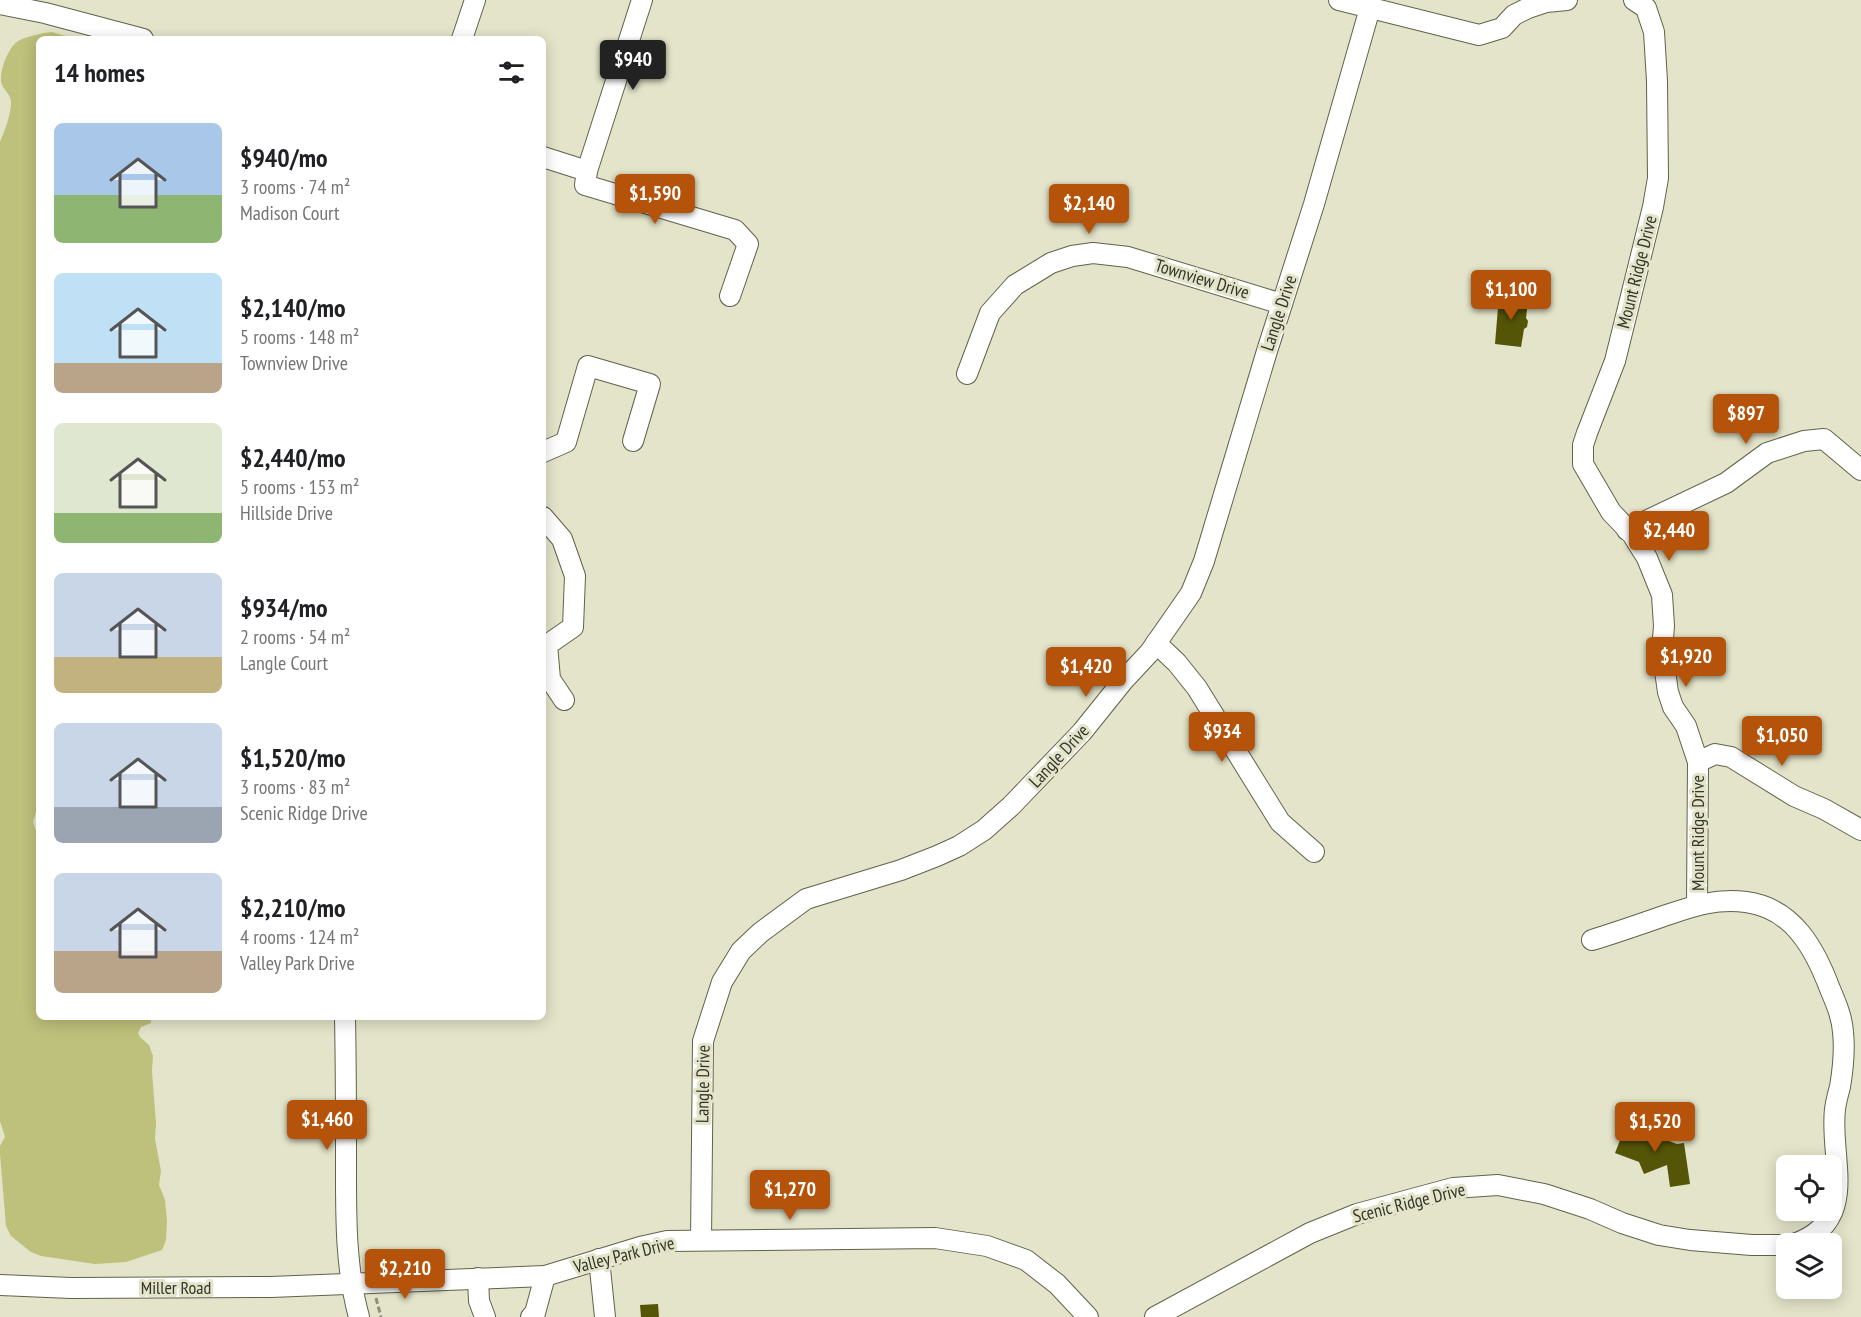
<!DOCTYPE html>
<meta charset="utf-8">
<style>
:root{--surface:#fff;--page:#f6f6f6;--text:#202124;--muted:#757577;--accent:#b45309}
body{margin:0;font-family:"PT Sans Narrow",sans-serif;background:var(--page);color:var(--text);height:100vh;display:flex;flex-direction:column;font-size:22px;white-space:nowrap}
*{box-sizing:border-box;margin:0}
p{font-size:20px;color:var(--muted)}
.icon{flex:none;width:33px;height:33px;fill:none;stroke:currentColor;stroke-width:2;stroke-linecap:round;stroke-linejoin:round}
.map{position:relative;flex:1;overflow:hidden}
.panel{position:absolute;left:36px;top:36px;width:510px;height:984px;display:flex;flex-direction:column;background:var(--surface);border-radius:9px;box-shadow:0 3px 15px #0003}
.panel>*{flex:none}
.controls{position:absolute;left:1776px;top:1155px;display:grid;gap:12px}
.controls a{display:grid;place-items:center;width:66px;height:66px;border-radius:9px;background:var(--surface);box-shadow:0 3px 15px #0003;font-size:30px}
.price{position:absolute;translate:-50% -51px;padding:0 14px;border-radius:6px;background:var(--accent);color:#fff;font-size:20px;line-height:39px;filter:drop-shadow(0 2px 3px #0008)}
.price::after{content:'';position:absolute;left:50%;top:36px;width:18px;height:14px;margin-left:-9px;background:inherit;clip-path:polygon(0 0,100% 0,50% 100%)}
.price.on{background:#222;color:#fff}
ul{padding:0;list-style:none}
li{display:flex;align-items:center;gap:18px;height:150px;padding:0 18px}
li span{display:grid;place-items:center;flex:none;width:168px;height:120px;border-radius:9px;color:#555}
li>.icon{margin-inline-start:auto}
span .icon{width:72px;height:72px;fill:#fffc;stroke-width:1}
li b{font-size:26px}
h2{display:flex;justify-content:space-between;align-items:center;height:72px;padding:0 18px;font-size:26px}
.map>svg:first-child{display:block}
.water{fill:#bec17b}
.building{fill:#555508}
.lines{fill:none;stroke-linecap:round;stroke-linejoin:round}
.minor-casing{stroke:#61624a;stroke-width:22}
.path{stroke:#8d8e7b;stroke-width:3;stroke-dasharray:6 3;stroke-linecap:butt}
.minor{stroke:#fff;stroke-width:20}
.labels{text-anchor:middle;stroke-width:6;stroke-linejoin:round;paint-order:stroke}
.street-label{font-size:18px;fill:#35362b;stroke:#e3e4c9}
</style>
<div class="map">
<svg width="1861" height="1317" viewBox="0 0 1861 1317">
<rect width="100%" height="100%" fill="#e3e4c9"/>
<path class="water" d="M52,32L76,39H39V802L33,822L39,840V1017H151V1023L141,1027L138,1033L140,1037L149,1045L153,1056L152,1071L156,1123L155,1139L161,1171L159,1185L165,1200L167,1221L166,1240L162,1250L126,1262L95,1264L41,1256L31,1252L11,1236L6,1226L0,1154V1146L5,1137L0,1121V142C5,130 11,115 11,101C10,93 2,89 1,81C0,69 9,45 20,40C29,36 42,33 52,32Z"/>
<g class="building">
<polygon points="1499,295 1528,301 1526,318 1528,321 1527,327 1524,329 1521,347 1495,344"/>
<polygon points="1626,1125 1649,1134 1652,1125 1664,1130 1661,1138 1677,1144 1684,1143 1690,1184 1670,1187 1667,1165 1644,1174 1639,1162 1615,1153"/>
<polygon points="658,1304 659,1317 641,1317 640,1305"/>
</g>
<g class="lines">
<g class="minor-casing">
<g id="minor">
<polyline points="642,0 587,171 585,185 735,230 748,244 730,296"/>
<polyline points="1339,0 1479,35 1502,28 1514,15 1528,8 1546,2 1567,0"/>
<polyline points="1634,0 1646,8 1654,32 1657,81 1658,178 1653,207 1615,361 1587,433 1583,445 1583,464 1611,512 1632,534 1647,558 1662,595 1664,626 1662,650 1668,692 1673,707 1686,726 1698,762 1697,904"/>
<polyline points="0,4 45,13 143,39"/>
<polyline points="462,39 475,0"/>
<polyline points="543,157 587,171"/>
<polyline points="967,374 990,313 1015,285 1051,263 1072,256 1093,253 1128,257 1282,304"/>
<polyline points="543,452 566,442 588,366 650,384 633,441"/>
<polyline points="543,517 562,539 575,576 573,627 547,645 550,679 564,700"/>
<polyline points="1627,530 1726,483 1767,453 1804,441 1824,439 1861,470"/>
<polyline points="1156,643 1177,663 1197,688 1280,822 1314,852"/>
<polyline points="1698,762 1715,754 1731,757 1794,796 1824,809 1861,830"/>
<path d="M1592,940C1615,933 1638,925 1661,917C1691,907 1713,898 1746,902C1793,908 1815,949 1830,989C1836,1003 1842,1017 1843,1032C1845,1050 1843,1069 1840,1087C1838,1094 1836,1102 1835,1109C1829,1159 1861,1221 1794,1244"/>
<path d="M345,1017C346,1065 346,1113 346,1161C346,1213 345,1266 359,1317"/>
<polyline points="701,1240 703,1041 722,982 741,951 760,933 806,899 901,870 937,856 959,846 984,830 1011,806 1082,732 1123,681 1150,652 1191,593 1204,561 1267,351 1314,204 1370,8"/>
<polyline points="599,1259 605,1317"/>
<polyline points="478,1278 479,1301 485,1317"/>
<polyline points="0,1285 71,1288 271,1287 545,1276 640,1247 667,1241 935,1238 987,1246 1026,1260 1057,1284 1088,1317"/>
<polyline points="531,1317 535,1313 545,1276"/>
<polyline points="1155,1317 1310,1233 1357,1214 1453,1188 1498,1185 1544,1194 1590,1209 1622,1223 1659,1235 1690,1240 1752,1245 1786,1245"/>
</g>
</g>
<g class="path">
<polyline points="370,1258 371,1268"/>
<polyline points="376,1298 381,1317"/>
</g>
<use href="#minor" class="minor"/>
</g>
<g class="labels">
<g class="street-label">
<text transform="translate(1637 272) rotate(-76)" y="6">Mount Ridge Drive</text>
<text transform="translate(1202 279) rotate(17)" y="6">Townview Drive</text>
<text transform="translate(1279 313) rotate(-72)" y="6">Langle Drive</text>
<text transform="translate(1059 756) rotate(-47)" y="6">Langle Drive</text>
<text transform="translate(1698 833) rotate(-90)" y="6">Mount Ridge Drive</text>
<text transform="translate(703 1084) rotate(-89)" y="6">Langle Drive</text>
<text transform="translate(1409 1203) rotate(-14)" y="6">Scenic Ridge Drive</text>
<text transform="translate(624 1255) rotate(-14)" y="6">Valley Park Drive</text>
<text x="176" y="1294">Miller Road</text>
</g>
</g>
</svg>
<div class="controls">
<a><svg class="icon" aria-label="locate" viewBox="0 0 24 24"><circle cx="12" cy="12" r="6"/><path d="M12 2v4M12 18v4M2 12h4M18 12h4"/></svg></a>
<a><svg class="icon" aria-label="layers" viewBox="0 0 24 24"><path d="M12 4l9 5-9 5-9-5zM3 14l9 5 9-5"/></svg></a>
</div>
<b class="price on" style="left:633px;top:91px">$940</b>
<b class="price" style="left:655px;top:225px">$1,590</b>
<b class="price" style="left:1089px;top:235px">$2,140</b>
<b class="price" style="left:1511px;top:321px">$1,100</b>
<b class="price" style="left:1746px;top:445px">$897</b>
<b class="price" style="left:1669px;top:562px">$2,440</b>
<b class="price" style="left:1686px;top:688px">$1,920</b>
<b class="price" style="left:1086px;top:698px">$1,420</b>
<b class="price" style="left:1222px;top:763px">$934</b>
<b class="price" style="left:1782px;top:767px">$1,050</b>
<b class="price" style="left:327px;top:1151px">$1,460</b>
<b class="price" style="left:1655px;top:1153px">$1,520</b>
<b class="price" style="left:790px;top:1221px">$1,270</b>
<b class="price" style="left:405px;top:1300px">$2,210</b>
<section class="panel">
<h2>14 homes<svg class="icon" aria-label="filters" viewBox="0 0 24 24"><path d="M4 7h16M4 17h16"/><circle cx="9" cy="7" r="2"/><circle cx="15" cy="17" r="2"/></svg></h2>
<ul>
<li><span style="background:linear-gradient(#a9c7e8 60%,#8fb573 0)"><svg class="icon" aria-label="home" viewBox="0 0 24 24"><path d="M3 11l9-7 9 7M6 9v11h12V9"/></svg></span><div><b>$940/mo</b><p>3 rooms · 74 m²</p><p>Madison Court</p></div></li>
<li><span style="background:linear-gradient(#bfe0f5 75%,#b9a48a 0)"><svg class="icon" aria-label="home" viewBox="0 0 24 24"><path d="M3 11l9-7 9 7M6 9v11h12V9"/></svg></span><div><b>$2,140/mo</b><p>5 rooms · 148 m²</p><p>Townview Drive</p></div></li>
<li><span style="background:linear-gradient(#dfe7d0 75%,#8fb573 0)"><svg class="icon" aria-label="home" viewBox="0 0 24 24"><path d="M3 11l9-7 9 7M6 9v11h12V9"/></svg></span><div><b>$2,440/mo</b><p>5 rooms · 153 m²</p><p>Hillside Drive</p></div></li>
<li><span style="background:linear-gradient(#c9d6e8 70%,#c2b280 0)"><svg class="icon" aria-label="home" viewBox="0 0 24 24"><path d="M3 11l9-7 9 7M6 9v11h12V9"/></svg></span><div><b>$934/mo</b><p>2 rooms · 54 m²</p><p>Langle Court</p></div></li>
<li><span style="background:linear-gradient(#c9d6e8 70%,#9aa5b1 0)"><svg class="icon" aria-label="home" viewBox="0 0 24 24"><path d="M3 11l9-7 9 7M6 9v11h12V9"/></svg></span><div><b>$1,520/mo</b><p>3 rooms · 83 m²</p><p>Scenic Ridge Drive</p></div></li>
<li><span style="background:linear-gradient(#c9d6e8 65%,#b9a48a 0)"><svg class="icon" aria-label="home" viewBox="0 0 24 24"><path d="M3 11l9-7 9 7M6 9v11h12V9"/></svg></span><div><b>$2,210/mo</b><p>4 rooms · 124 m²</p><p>Valley Park Drive</p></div></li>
</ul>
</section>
</div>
